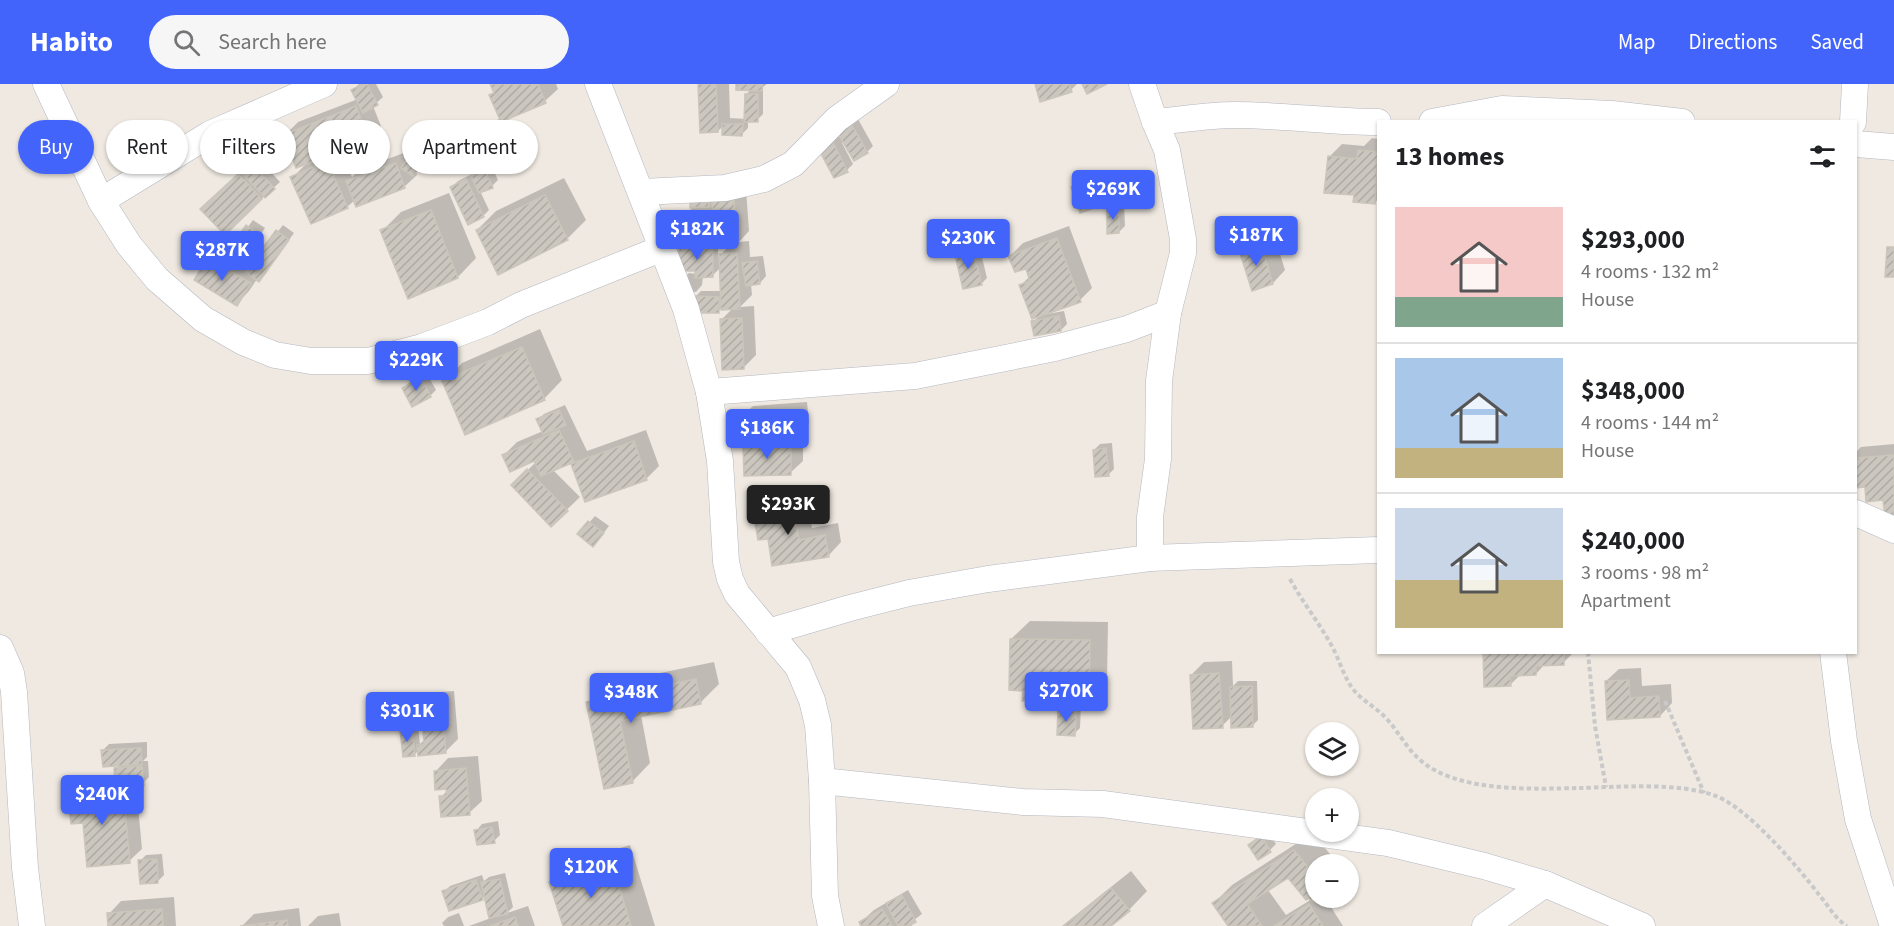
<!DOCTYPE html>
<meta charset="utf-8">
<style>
:root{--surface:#fff;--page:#f6f6f6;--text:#202124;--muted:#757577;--line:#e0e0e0;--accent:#4264fb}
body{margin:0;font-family:"Source Sans 3",sans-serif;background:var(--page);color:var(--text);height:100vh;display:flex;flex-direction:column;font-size:22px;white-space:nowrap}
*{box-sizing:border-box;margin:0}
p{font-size:20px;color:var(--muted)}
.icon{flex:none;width:33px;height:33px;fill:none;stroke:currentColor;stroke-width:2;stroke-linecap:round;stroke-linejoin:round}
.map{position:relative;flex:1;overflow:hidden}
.drawer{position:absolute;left:1377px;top:36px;width:480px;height:534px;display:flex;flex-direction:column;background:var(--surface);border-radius:0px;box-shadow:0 2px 4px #0004}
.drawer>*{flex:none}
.top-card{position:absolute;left:18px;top:36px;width:570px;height:54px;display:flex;gap:12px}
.tools{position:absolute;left:1305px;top:638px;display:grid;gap:12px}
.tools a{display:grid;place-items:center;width:54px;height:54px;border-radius:50%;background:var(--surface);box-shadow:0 2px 4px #0004;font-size:30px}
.price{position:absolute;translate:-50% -51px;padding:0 14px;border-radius:6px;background:var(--accent);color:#fff;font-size:20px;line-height:39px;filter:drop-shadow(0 2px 3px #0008)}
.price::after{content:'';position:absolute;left:50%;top:36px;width:18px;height:14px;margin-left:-9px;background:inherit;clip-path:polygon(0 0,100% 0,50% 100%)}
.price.active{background:#222;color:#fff}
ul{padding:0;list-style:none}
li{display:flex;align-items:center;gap:18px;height:150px;padding:0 18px}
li+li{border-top:2px solid var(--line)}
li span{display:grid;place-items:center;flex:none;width:168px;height:120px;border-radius:0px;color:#555}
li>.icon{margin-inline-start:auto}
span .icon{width:72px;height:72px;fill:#fffc;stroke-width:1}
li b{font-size:26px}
h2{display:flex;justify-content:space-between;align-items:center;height:72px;padding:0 18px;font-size:26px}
.pill{padding:0 21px;border-radius:27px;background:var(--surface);box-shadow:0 2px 4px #0004;font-size:21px;line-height:54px}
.pill.active{background:var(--accent);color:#fff}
header{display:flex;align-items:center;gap:36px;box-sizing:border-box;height:84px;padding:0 30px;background:var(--accent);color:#fff}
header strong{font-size:28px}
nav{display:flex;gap:33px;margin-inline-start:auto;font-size:21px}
.search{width:420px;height:54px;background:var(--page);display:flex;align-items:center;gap:15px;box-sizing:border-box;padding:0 21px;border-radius:33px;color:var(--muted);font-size:22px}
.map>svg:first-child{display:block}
.shadow{fill:#0003;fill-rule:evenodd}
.building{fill:url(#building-hatch);stroke:#cbc5ba;stroke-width:1.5}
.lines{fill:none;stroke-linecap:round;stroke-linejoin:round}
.street-casing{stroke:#b4b7c1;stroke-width:27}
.path{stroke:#c9c9c9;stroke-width:4;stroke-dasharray:4.5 3;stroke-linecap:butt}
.street{stroke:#fff;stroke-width:26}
</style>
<header>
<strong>Habito</strong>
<div class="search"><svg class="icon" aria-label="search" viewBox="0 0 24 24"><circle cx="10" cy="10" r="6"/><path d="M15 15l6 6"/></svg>Search here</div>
<nav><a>Map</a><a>Directions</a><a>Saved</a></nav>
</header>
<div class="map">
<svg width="1894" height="842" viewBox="0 0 1894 842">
<defs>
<pattern id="building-hatch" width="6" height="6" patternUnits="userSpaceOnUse" patternTransform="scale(1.5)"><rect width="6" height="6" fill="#cbc7bf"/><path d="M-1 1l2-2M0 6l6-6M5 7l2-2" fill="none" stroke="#afaba4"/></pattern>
</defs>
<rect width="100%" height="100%" fill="#efe9e1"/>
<g class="shadow">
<polygon points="359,0 376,0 383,13 373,22 381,42 368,55 340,66 352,93 361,85 409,67 411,72 416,67 426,74 416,87 417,91 404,103 355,116 347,123 292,94 308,78 285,51 298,38 358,15 353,6"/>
<polygon points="492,0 556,0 558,5 545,17 505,35 509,43 502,49 474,51 480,45 501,34 491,11 495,7"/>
<polygon points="699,0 729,0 730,34 746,35 746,11 751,5 737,0 767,0 763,3 763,30 757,36 748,36 748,44 742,50 724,41 718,47"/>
<polygon points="1036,0 1077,0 1071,6"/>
<polygon points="858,35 873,62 867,68 845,58 842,59 853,80 847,86 826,58 840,51 839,49"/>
<polygon points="1372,54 1378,55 1378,115 1375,119 1329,73 1342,60 1364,62"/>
<polygon points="260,76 280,98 225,148 215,113 251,78 254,81"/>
<polygon points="491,81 498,96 492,102 480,107 489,126 483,132 469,139 452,103 458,97 472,90 473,92 479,86"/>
<polygon points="1091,93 1099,117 1093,123 1073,103 1079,97"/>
<polygon points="564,94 586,136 567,155 477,146 496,127"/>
<path d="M714,103V118L726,106L746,105L749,147L739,158L749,157L750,173L763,172L766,192L760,199L751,200L752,211L740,223L754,222L756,271L743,284L721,236L733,224H721L718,227L695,213L701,207H722L721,183L712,192H703L702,201L696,208L683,207V195L689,189L697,190L696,185L681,165L687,159H717L716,143L709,150L689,127ZM731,160L718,173V161Z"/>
<polygon points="449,109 476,174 458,193 382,147 401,128"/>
<polygon points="1115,120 1124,120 1125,142 1119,148 1109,126"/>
<polygon points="253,136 265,144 244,175 252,180 283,141 294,149 265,190 259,196 257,195 249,207 237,220 196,196 208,175 221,162 230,167"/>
<polygon points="1069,142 1092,204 1080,216 1047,229 1047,230 1064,227 1067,240 1061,246 1033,238 1040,231 1021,201 1030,192 1026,183 1010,172 1023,159"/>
<polygon points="1273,148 1285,186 1273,199 1253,205 1241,167 1253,154"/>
<polygon points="979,161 987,194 981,200 956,171 962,165"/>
<polygon points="540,245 562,296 544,315 444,298 462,279"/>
<polygon points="427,290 436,306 430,312 404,304 410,298"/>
<polygon points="807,318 809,340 800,349 803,349 803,377 790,389 744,362 750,356 740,334 753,322"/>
<polygon points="565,321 587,367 646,346 659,382 647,394 586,416 572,377 553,386 580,413 551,441 513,401 536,378 535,375 504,371 517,358 543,347 538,336 544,330"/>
<polygon points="1112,359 1114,385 1108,391 1094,366 1100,360"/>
<polygon points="1894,360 1894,431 1885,415 1866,402 1856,403 1856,368 1861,363"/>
<polygon points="816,408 819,423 810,433 812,444 838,439 841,458 829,471 769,453 755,428 768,416"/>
<polygon points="595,432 609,442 599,455 579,450"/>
<polygon points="1030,537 1108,538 1107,598 1088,617 1073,608 1048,607 1039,616 1024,605 1011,555"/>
<polygon points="1485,568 1574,568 1563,579 1545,580 1536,590 1521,590 1510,601"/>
<polygon points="1232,577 1233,602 1238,597 1257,597 1258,636 1252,642 1232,632 1222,642 1191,591 1204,578"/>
<polygon points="714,578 719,600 700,619 641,631 650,679 632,698 588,618 606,600"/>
<polygon points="1641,584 1642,602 1671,600 1672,619 1660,632 1608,635 1606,597 1619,585"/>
<path d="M454,607L458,655L445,668L419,666L415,670L402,647L406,643L400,623L413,610ZM424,641L425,655L420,660L418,642Z"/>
<polygon points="1066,620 1081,621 1080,644 1074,650 1060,626"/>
<polygon points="147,658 147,673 143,677 148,677 149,693 143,699 136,700 142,765 129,777 84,738 69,712 82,699 116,695 115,685 120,680 103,666 109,660"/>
<polygon points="478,672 482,717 469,729 441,713 448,706 436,687 448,674"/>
<polygon points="498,737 500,751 494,757 476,747 482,740"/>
<polygon points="1267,747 1276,760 1270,766 1250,761"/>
<path d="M1313,749L1338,780H1316V813H1328L1326,815L1343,842H1230L1214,819L1232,801ZM1289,792L1312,815L1286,831L1268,806Z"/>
<polygon points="630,761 655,842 564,842 551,798 569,780"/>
<polygon points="162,770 164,791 158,797 140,777 146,771"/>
<polygon points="1131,787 1147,807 1129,826 1109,842 1062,842"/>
<polygon points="505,789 513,823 507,829 528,822 535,842 469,842 491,834 486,811 482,815 444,808 450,802 482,791 484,797 489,793"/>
<polygon points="908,806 922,830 910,839 912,842 863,842 861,838 874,826"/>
<polygon points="174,813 176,842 110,842 109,830 121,817"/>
<polygon points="299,824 301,842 242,842 254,830"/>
<polygon points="339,829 341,842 308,842 318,832"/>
<polygon points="459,829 464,842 444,842 442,839 448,833"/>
</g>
<g class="building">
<polygon points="363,0 367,0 378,21 363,29 351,6"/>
<polygon points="490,0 538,0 546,19 501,38 489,11 494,9"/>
<polygon points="698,0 716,0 718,48 700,49"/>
<polygon points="736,0 762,0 762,7 736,6"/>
<polygon points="1035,0 1069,0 1072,8 1040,18"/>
<polygon points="1082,0 1107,0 1087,10"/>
<polygon points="745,10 758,10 758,38 744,38"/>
<polygon points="356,22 369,56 296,84 283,51"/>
<polygon points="498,38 503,50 478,63 472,50"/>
<polygon points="722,40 743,40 742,52 722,51"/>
<polygon points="851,40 868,69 854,77 837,48"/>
<polygon points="832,56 848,88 834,94 818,64"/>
<polygon points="1358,66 1378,68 1375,120 1353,118 1354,111 1324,109 1328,72 1357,75"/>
<polygon points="409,72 421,81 413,92 401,84"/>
<polygon points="327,77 348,124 311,140 290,93"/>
<polygon points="396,79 405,104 356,123 346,97"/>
<polygon points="253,81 275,105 265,114 243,90"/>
<polygon points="485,86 493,104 479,109 471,92"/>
<polygon points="238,90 262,115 225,151 200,125"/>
<polygon points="466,95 484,133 468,141 450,103"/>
<polygon points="1085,98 1094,124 1080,129 1071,103"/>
<polygon points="690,109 708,109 709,123 690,124"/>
<polygon points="545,111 568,156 498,191 476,146"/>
<polygon points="734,116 737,161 716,163 712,118"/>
<polygon points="1107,125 1119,125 1119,149 1107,150"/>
<polygon points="431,126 458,194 408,215 380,146"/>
<polygon points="708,126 710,152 688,152 687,127"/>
<polygon points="246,141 260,151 242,179 227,170"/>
<polygon points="276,146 289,156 259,198 245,188"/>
<polygon points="1057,154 1081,218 1032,235 1019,201 1030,197 1026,185 1015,188 1008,172"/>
<polygon points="1261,160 1273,200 1252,207 1239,166"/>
<polygon points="1887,163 1894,163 1894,193 1885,193"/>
<polygon points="679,164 713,164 713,193 695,194 695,187 679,187"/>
<polygon points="973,166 982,201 963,205 955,171"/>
<polygon points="737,169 740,225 721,226 719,170"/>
<polygon points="207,174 251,199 237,222 194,196"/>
<polygon points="757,177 760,200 746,202 742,179"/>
<polygon points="694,212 719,213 719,229 694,229"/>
<polygon points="1059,232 1061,247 1034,252 1031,237"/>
<polygon points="742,234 744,285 722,286 720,235"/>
<polygon points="522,263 545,316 465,351 442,297"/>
<polygon points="421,294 431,313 412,323 402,304"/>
<polygon points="559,326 566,341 543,350 536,335"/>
<polygon points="794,330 797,354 741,358 739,334"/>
<polygon points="559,346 574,378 541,392 534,377 510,388 502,371"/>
<polygon points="634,357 647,396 585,418 571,380"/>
<polygon points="791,361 791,391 744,392 743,362"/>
<polygon points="1106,364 1109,392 1095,393 1093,366"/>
<polygon points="1894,371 1894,432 1885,433 1883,416 1866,418 1865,403 1856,404 1856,374"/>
<polygon points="527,385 568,427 551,443 511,401"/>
<polygon points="804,420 807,437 796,439 799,456 825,451 829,473 772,482 768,455 758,456 753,428"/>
<polygon points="588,437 604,449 593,463 577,450"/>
<polygon points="1010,555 1090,556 1089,618 1072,618 1072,609 1040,609 1040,618 1022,617 1023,607 1009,606"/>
<polygon points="1483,568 1564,568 1564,581 1536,582 1536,591 1510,592 1511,602 1484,603"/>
<polygon points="1219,589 1223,644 1193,645 1190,591"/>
<polygon points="696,595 701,620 620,637 633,699 604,705 586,618"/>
<polygon points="1629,596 1630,614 1659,612 1660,633 1607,636 1605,597"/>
<polygon points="1252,602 1253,643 1231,644 1230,603"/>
<polygon points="442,619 446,669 418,672 417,661 424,661 423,643 400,645 399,622"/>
<polygon points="1058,626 1076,627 1075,652 1057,651"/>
<polygon points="412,645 415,672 403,673 400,646"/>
<polygon points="141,664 142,680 103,683 101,666"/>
<polygon points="142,682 144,701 115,702 114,684"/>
<polygon points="466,684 470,731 441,733 439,712 447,712 446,705 435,706 434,687"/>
<polygon points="123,705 130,779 87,783 83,739 71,740 68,711"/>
<polygon points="492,743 495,759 477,761 474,746"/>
<polygon points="1261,752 1271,768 1258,776 1248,761"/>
<polygon points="1294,766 1316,793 1316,813 1327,813 1327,816 1321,819 1312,818 1309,814 1306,816 1288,794 1247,820 1262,842 1228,842 1212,819"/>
<polygon points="157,775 158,799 140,800 138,776"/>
<polygon points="612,779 631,842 563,842 549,798"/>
<polygon points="500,795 508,830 489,834 481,798"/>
<polygon points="476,796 483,816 449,827 442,807"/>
<polygon points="1111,804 1130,827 1111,842 1064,842"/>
<polygon points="902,811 916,838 909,842 898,842 886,819"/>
<polygon points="1309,820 1323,842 1274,842"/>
<polygon points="162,825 163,842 108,842 107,829"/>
<polygon points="882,825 892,842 861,842 859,838"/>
<polygon points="515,833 518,842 490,842"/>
<polygon points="287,836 288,842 240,842"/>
</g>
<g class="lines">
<g class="street-casing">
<g id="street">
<polyline points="46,0 101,117 129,161 157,195 203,235 243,258 275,271 311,277 368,277 422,263 488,238 521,221 663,164"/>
<polyline points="598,0 686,225 709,308 720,377 726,478 730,495 737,510 798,583 812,616 818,641 822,697 825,812 831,842"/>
<polyline points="1142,0 1155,38 1167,66 1183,155 1183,169 1168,229 1159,297 1158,375 1150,433 1150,474"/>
<path d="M1155,38C1181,36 1208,31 1234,31C1282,31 1330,38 1378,38"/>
<polyline points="1432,38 1502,25 1612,30 1682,38"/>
<polyline points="1853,38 1855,0"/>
<polyline points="1856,60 1894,63"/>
<polyline points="641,108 725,104 764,95 793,80 837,35 886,0"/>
<polyline points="101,117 210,50 324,0"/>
<polyline points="709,308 915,292 1055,264 1127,245 1168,229"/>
<polyline points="1856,429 1894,446"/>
<polyline points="768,548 850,524 909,509 988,495 1150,474 1378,466"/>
<polyline points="0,564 11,589 14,608 25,784 32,842"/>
<polyline points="1833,568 1844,657 1858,735 1893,842"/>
<polyline points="822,697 1023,718 1103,720 1388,759 1484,782 1545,800 1642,842"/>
<polyline points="1485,842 1545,800"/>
</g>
</g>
<g class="path">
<path d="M1290,495C1303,519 1320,540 1333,564C1340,578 1344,593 1353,605C1361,616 1374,622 1384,632C1397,645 1405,662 1418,674C1454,709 1533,705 1580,704C1619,703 1680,698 1716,712C1749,725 1798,783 1820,812C1829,822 1835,835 1847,842"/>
<polyline points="1588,568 1595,642 1606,703"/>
<polyline points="1665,617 1704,709"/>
</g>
<use href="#street" class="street"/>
</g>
</svg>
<div class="tools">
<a><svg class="icon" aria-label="layers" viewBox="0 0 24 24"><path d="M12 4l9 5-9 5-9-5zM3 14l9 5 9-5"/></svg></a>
<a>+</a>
<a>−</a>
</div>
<b class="price" style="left:1113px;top:137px">$269K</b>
<b class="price" style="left:697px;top:177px">$182K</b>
<b class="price" style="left:1256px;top:183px">$187K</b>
<b class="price" style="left:968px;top:186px">$230K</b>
<b class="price" style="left:222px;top:198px">$287K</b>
<b class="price" style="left:416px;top:308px">$229K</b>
<b class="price" style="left:767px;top:376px">$186K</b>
<b class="price active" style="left:788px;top:452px">$293K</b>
<b class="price" style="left:1066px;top:639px">$270K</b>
<b class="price" style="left:631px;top:640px">$348K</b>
<b class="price" style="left:407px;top:659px">$301K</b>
<b class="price" style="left:102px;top:742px">$240K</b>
<b class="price" style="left:591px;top:815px">$120K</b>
<div class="top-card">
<a class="pill active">Buy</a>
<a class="pill">Rent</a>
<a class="pill">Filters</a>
<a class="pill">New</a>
<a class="pill">Apartment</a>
</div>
<section class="drawer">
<h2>13 homes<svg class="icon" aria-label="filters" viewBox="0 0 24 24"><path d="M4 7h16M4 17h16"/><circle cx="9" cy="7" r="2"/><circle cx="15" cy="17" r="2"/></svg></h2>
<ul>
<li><span style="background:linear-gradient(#f6c9c9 75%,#7fa58c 0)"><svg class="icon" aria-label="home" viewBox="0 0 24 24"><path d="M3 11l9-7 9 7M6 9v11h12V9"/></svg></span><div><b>$293,000</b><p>4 rooms · 132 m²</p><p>House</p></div></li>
<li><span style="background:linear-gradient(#a9c7e8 75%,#c2b280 0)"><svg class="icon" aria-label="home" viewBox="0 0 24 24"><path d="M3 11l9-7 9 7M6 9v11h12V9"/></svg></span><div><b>$348,000</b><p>4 rooms · 144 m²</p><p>House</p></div></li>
<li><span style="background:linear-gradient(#c9d6e8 60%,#c2b280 0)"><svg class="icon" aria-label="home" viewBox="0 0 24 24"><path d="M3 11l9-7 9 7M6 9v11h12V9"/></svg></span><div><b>$240,000</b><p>3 rooms · 98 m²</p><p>Apartment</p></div></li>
</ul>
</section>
</div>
